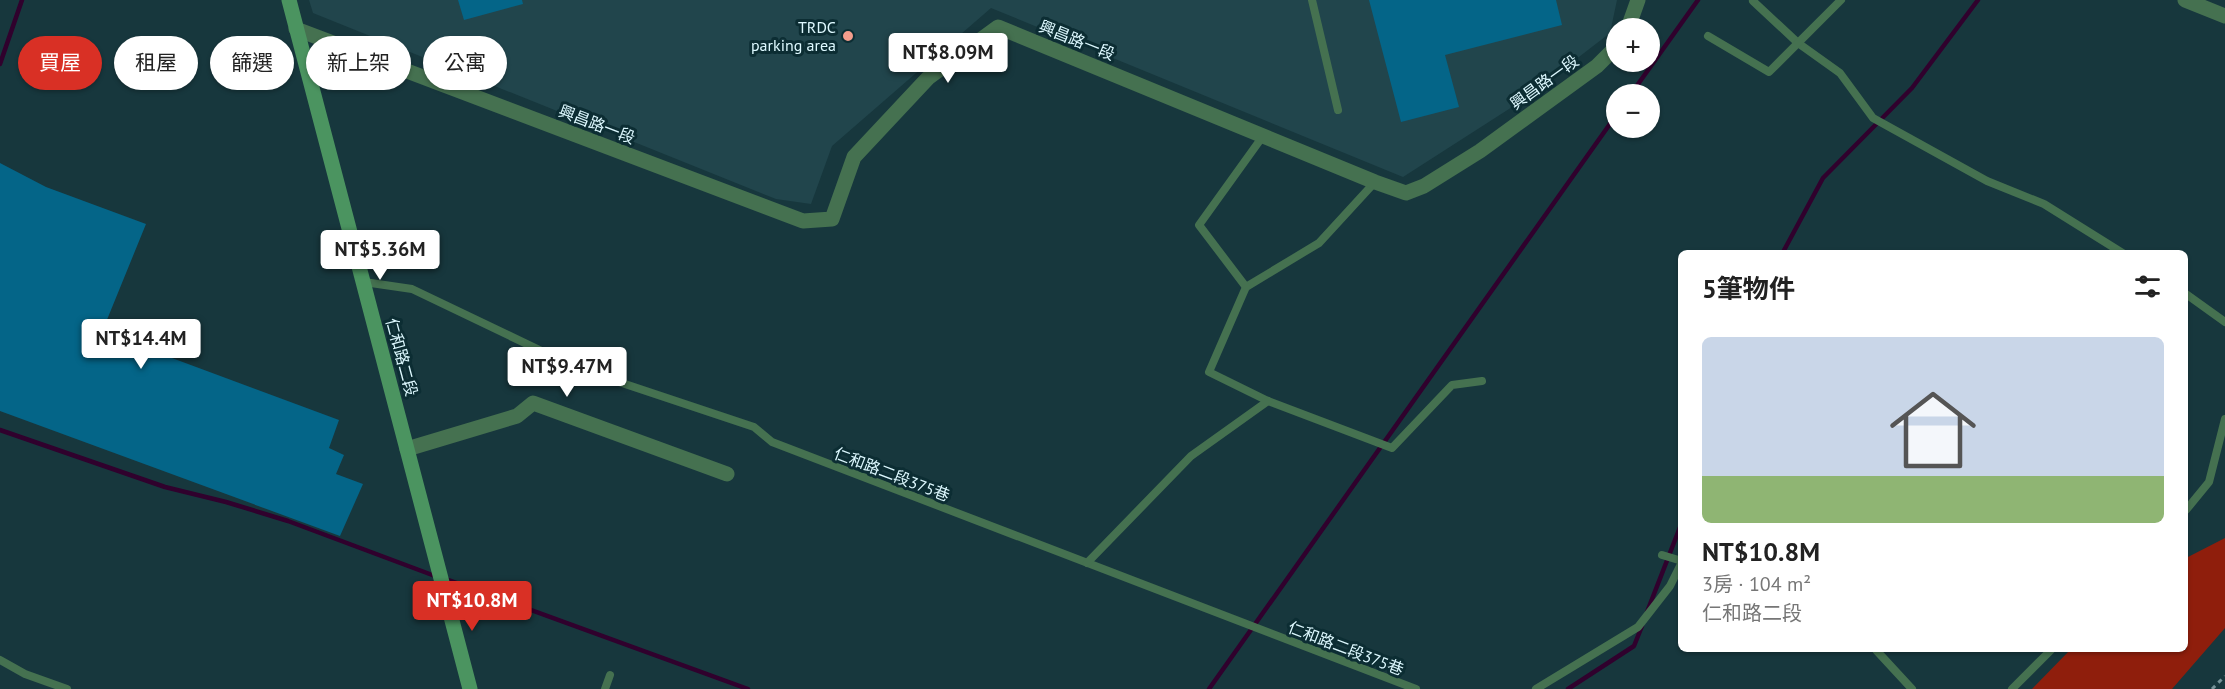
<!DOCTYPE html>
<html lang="zh-TW">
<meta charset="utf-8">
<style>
:root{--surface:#fff;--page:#f6f6f6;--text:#222;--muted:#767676;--accent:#d93025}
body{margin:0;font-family:"PT Sans","Noto Sans TC",sans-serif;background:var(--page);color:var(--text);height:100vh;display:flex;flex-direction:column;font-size:22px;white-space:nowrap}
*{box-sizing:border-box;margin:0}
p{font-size:20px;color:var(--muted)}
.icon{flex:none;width:33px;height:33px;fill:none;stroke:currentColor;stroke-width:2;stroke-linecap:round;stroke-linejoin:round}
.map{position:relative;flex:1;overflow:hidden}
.drawer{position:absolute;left:1678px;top:250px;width:510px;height:402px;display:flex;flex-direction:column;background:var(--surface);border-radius:9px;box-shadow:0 2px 4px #0004}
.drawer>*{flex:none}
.top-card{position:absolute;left:18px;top:36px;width:570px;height:54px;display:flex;gap:12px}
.buttons{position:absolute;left:1606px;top:18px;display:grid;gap:12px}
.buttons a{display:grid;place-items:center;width:54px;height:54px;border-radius:50%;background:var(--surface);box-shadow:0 2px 4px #0004;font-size:30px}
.price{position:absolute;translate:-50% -51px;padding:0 14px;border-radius:6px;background:#fff;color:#222;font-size:20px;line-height:39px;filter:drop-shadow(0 2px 3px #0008)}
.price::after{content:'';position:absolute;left:50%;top:36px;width:18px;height:14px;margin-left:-9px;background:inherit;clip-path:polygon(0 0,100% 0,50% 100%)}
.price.selected{background:var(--accent);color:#fff}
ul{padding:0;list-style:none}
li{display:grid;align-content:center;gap:12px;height:318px;padding:0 24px}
li span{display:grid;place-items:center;height:186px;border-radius:9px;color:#555}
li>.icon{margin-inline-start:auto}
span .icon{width:108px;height:108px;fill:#fffc;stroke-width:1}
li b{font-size:26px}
h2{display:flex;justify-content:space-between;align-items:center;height:72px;padding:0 24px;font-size:26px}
.chip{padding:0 21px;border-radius:27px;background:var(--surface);box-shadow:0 2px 4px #0004;font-size:21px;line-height:54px}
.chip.selected{background:var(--accent);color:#fff}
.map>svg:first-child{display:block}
.built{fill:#21454c}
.green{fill:#8f1e0c}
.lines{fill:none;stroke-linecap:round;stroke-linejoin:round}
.stream{stroke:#30012d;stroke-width:4.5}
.building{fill:#046588}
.path{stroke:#759399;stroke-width:3;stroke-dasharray:4.5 4.5;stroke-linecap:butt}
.lane{stroke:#457150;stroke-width:8}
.street{stroke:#457150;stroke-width:15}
.secondary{stroke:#4b9460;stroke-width:15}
.poi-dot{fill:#f49d8c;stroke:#0c2d33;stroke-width:2}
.labels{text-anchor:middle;stroke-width:6;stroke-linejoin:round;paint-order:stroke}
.poi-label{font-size:16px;fill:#def9ff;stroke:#0c2d33;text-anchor:end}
.street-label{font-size:16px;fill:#def9ff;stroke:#0c2d33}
</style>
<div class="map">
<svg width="2225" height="689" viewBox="0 0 2225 689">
<rect width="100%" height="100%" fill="#17373d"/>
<polygon class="built" points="309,0 1617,0 1610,33 1523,100 1403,177 991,8 832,146 811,204 776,199 313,13"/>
<polygon class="green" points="2225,538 2225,628 2172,689 2032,689 2070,650 2186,650 2186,558"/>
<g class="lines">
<g class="stream">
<polyline points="0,64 22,0"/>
<polyline points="1631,94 1698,0"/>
<polyline points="1782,254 1823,178 1912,88 1978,0"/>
<polyline points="0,430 165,487 226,502 288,521 435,576"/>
<polyline points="443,578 748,689"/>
<polyline points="1647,612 1682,522"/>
<polyline points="1209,689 1617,114"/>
<polyline points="1568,689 1634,646 1642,626"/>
</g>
</g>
<g class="building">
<polygon points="458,0 522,0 523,4 464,20"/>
<polygon points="1369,0 1556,0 1562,25 1445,55 1459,107 1401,122"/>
<polygon points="0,163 46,187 146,224 102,332 339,420 329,448 344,455 336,474 363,484 340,536 0,411"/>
</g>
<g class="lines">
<polyline class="path" points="2212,689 2225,676"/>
<g class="lane">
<polyline points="1312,0 1338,110"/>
<polyline points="1753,1 1798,43 1840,73 1873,118 1987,181 2044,204 2124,254"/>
<polyline points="1708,36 1769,72 1841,0"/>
<polyline points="1375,182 1319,243 1246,287 1209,372 1268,401 1392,448 1452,385 1482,381"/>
<polyline points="364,282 412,289 577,368 754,427 772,442 1416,689"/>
<polyline points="1246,287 1199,225 1263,136"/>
<polyline points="2186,294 2225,322"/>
<polyline points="2186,510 2209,482 2225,419"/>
<polyline points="1662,555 1682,561"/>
<polyline points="1087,563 1191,456 1268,401"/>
<polyline points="1876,650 1912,689"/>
<polyline points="0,660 25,674 67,689"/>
<polyline points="605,689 610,675"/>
<polyline points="1536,689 1638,627 1670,586 1682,562"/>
<polyline points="2012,689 2051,650"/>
</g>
<g class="street">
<polyline points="2185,0 2225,16"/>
<polyline points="1628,28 1638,0"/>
<polyline points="296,29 803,221 832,219 854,157 928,78 998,27 1375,182 1406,193 1424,186 1480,151 1597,66 1617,46"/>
<polyline points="407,449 517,416 533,403 727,474"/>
</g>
<polyline class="secondary" points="289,0 470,689"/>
</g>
<circle class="poi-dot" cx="848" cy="36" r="6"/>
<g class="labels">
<g class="poi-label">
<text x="836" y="33">TRDC<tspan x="836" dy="18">parking area</tspan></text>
</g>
<g class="street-label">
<text transform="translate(1077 40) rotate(22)" y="6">興昌路一段</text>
<text transform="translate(1544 82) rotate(-36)" y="6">興昌路一段</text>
<text transform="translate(597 124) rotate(21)" y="6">興昌路一段</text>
<text transform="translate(402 357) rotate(75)" y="6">仁和路二段</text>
<text transform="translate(892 474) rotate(21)" y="6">仁和路二段375巷</text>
<text transform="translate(1346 648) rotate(21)" y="6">仁和路二段375巷</text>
</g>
</g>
</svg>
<div class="buttons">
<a>+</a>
<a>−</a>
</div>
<b class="price" style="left:948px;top:84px">NT$8.09M</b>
<b class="price" style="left:380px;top:281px">NT$5.36M</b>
<b class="price" style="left:141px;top:370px">NT$14.4M</b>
<b class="price" style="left:567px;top:398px">NT$9.47M</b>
<b class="price selected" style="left:472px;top:632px">NT$10.8M</b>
<div class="top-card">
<a class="chip selected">買屋</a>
<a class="chip">租屋</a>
<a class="chip">篩選</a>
<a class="chip">新上架</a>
<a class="chip">公寓</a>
</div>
<section class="drawer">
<h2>5筆物件<svg class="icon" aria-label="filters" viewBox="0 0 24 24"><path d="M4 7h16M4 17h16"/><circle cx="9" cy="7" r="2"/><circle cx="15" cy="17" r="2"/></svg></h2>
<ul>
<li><span style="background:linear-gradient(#c9d6e8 75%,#8fb573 0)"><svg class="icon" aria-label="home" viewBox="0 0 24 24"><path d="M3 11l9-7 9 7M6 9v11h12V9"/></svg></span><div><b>NT$10.8M</b><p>3房 · 104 m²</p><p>仁和路二段</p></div></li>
</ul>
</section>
</div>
